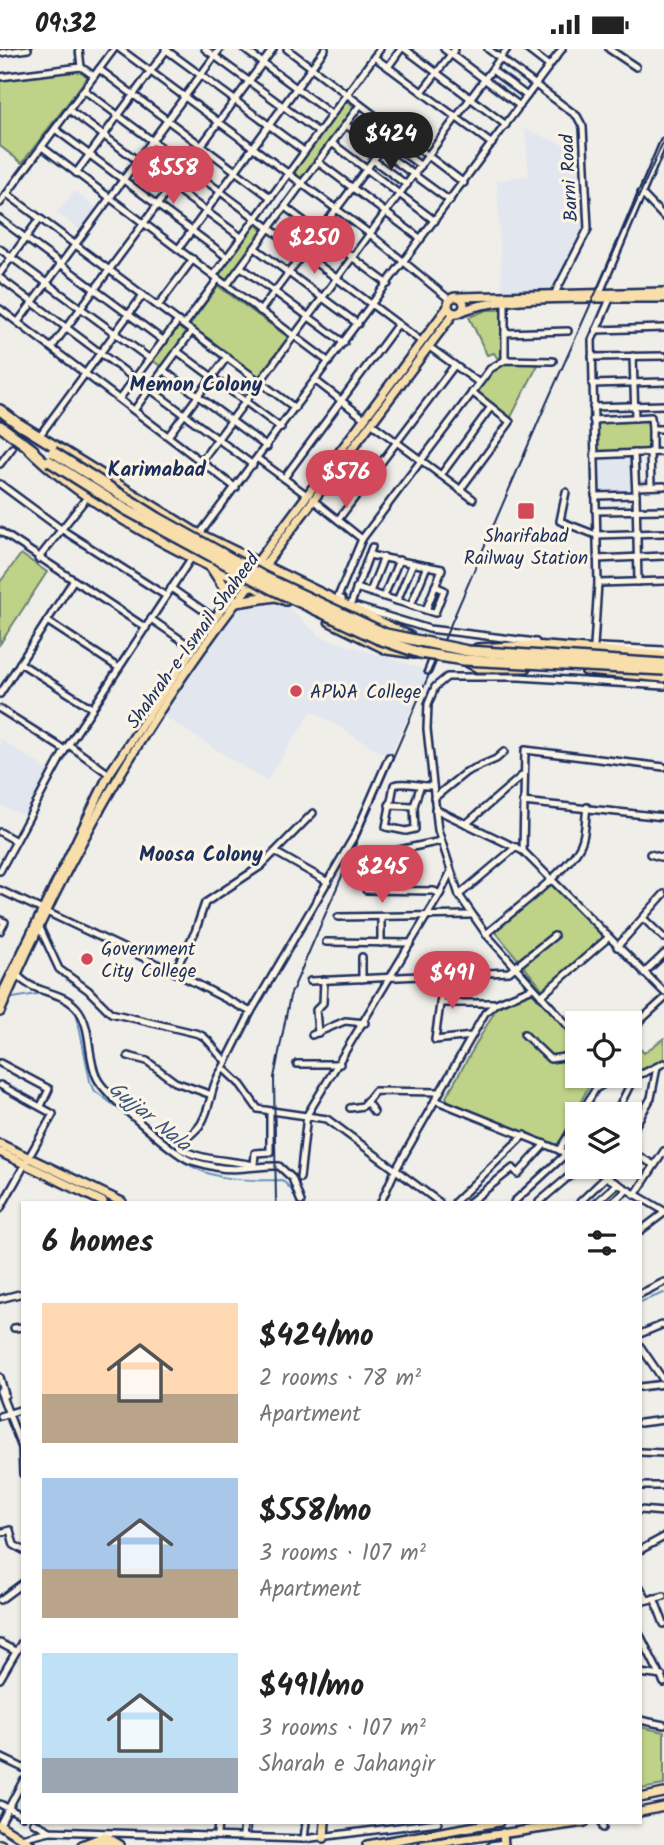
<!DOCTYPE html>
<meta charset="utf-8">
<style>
:root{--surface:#fff;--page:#f2f2f2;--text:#222;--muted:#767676;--accent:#d1495b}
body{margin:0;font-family:Kalam,sans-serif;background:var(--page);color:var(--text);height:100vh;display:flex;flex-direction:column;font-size:26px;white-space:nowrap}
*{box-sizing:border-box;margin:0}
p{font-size:23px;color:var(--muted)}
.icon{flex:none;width:38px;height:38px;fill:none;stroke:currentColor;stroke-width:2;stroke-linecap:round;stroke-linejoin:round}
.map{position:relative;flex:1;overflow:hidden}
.drawer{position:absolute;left:21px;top:1152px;width:621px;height:623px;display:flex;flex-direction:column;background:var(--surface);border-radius:0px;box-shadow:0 2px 5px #0004}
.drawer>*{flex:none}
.tools{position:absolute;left:565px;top:962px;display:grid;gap:14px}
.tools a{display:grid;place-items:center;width:77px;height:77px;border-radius:0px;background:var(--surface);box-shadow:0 2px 5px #0004;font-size:35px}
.price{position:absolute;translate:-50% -60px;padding:0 16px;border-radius:24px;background:var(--accent);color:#fff;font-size:23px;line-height:46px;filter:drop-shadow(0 2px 4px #0008)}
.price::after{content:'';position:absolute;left:50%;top:42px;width:21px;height:16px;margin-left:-10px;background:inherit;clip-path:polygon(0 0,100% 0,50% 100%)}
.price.active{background:#222;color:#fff}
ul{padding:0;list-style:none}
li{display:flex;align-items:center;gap:21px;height:175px;padding:0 21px}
li span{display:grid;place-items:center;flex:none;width:196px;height:140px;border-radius:0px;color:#555}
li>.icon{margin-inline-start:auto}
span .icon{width:84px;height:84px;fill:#fffc;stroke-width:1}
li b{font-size:30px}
h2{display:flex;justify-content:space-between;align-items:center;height:84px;padding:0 21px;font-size:30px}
.status{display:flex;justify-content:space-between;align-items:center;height:49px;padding:0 35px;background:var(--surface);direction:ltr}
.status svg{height:19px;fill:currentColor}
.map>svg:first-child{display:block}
.built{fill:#e2e6ee}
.green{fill:#bed388;stroke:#6c8173;stroke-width:2}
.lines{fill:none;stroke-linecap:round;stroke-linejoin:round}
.stream{stroke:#6892bc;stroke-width:2}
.minor-casing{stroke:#1b2f5e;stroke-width:10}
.major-casing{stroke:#1b2f5e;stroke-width:12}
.highway-casing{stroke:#1b2f5e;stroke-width:14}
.minor{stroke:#fcf5e5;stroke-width:5}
.major{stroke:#f8deab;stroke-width:7}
.highway{stroke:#f8deab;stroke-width:9}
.rail{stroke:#1b2f5e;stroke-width:2}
.highway-bridge-casing{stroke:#1b2f5e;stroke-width:14;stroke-linecap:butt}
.highway-bridge{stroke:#f8deab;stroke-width:9}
.poi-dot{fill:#d1495b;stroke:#fcf5e5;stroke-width:2.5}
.labels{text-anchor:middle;stroke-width:6;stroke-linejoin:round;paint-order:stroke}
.street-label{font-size:19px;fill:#1b2f5e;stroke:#fcf5e5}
.poi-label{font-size:19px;fill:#1b2f5e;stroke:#fcf5e5;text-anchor:start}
.neighbourhood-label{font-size:21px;font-weight:bold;fill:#1b2f5e;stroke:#fcf5e5}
.water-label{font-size:21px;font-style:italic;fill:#3b5885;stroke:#fcf5e5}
</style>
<div class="status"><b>09:32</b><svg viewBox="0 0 49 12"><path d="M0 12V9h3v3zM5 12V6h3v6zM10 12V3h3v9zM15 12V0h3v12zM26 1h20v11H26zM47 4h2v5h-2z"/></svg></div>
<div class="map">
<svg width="664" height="1796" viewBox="0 0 664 1796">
<rect width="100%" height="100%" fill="#f0eee9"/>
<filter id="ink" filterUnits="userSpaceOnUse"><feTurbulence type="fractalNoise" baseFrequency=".0143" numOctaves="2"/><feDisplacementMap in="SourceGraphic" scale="14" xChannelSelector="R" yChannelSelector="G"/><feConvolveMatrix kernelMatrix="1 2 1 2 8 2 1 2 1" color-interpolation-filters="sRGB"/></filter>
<g filter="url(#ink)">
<g class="built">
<polygon points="525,80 582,103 584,177 552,240 502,241 497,132 529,126"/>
<polygon points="74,142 100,162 84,183 57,164"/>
<polygon points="635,404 636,446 595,447 594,406"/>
<polygon points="256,551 277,552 288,558 319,587 429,622 389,708 312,662 266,732 157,663 236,553"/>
<polygon points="0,690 53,724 28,769 0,756"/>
</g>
<g class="green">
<polygon points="80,19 89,26 22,114 0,97 0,31"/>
<polygon points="344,50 356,59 302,133 290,124"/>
<polygon points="253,174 265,183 227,234 217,225"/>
<polygon points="218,237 289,289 260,329 189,277"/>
<polygon points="487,261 502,261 503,308 498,310 494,304 487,306 469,268"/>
<polygon points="177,277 188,286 163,319 152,311"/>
<polygon points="506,312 539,314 510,370 475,342 493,320"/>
<polygon points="651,368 652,403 594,406 593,371"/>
<polygon points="21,505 47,523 0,595 0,533"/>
<polygon points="555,835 606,891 544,942 494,881 548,837"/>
<polygon points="532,943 577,991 578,1027 594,1027 558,1097 448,1052 446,1048 497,958"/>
<polygon points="630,989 644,1004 664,989 664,1010 645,1021 630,1022"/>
<polygon points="640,1678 664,1683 664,1736 641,1740"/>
</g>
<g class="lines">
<g class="stream">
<polyline points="7,950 43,944"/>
<polyline points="60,950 70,956"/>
<polyline points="76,962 90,1032 95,1042 131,1069"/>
<path d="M170,1102C203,1132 241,1132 282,1131L291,1140L297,1153"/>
<polyline points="640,1253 664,1244"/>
</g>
<g class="minor-casing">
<g id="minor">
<polyline points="79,0 81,18"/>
<polyline points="120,0 370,185 450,251"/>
<polyline points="165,0 304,102"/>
<polyline points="205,0 318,83"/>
<polyline points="244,0 331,65"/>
<polyline points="287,0 464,134"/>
<polyline points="405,0 506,76"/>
<polyline points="444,0 520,57"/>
<polyline points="488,0 577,67 583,78 588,180 553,248"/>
<polyline points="527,0 549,17"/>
<polyline points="609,0 636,18"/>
<polyline points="0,4 28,0"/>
<polyline points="374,8 388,18 401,0"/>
<polyline points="388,18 492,95"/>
<polyline points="99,20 270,148"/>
<polyline points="492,21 527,47"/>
<polyline points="0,28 81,18 94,27"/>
<polyline points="84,41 422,293"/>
<polyline points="422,43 455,0"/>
<polyline points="69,61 241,188"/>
<polyline points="346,76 450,152"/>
<polyline points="55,80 227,208"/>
<polyline points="387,92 421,117"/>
<polyline points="332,94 435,172"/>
<polyline points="42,98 329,313"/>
<polyline points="373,111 407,136"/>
<polyline points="318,113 421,190"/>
<polyline points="76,124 167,0"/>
<polyline points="641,144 664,168"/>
<polyline points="7,145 295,359"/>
<polyline points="0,154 114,0"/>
<polyline points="285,158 388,235"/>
<polyline points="0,170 164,292"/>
<polyline points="179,199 325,0"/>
<polyline points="255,199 358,275"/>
<polyline points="0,200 150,310"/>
<polyline points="241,218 344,294"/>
<polyline points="0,224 40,169"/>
<polyline points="214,226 380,0"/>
<polyline points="0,229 135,330"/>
<polyline points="227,236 360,56"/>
<polyline points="598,248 664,92"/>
<polyline points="158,257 193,210"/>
<polyline points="0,260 236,439"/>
<polyline points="260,262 395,82"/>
<polyline points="18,273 220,0"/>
<polyline points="184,276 218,230"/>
<polyline points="596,281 664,279"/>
<polyline points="505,284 568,282"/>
<polyline points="428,297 478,333"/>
<polyline points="52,298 273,0"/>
<polyline points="177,302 281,379"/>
<polyline points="633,307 635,369"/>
<polyline points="592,308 664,307"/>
<polyline points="505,311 505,253"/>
<polyline points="163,321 267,398"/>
<polyline points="316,332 365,370"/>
<polyline points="592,335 664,333"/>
<polyline points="150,340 253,416"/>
<polyline points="120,349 178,272"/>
<polyline points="593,358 664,356"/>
<polyline points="135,360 192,282"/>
<polyline points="593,371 651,368 652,380"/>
<polyline points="371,374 473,450"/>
<polyline points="40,386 143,246"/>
<polyline points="169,386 227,308"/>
<polyline points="650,403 651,437"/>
<polyline points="652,403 652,380 664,380"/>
<polyline points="594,406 664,403"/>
<polyline points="258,410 308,447"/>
<polyline points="202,411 507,0"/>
<polyline points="0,415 12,399"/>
<polyline points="441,426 491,358"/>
<polyline points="284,429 398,275"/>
<polyline points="0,435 61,480 166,547"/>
<polyline points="636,438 664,437"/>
<polyline points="460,441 510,373 472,343"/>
<polyline points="566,443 560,472 596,486 664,484"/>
<polyline points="636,446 638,533"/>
<polyline points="595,447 636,446 634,404"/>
<polyline points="313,451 362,490"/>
<polyline points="596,462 664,461"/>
<polyline points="338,471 454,317"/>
<polyline points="0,482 146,579"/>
<polyline points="199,486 562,0"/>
<polyline points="369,506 442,520 426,561"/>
<polyline points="38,510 88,447"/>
<polyline points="597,510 664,507"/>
<polyline points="598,534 664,532"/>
<polyline points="171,539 214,569"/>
<polyline points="356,539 435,564 444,541 435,537"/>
<polyline points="370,543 384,508"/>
<polyline points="384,547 399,511"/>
<polyline points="342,550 338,548 362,490 490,320 505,311 553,312"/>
<polyline points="397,552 413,514"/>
<polyline points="351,555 372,498"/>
<polyline points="411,556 427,517"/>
<polyline points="357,558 429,580 536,593"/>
<polyline points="151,570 193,599"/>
<polyline points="47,572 119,619"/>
<polyline points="594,597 598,534 592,291 610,250"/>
<polyline points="601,598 664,601"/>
<polyline points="20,614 92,659"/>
<polyline points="428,622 435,605"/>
<polyline points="0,645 73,532"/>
<polyline points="0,660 65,701"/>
<polyline points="69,696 109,725"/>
<polyline points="389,708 356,784 251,963 223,1019 241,1036 258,1060 327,1070 439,1153"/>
<path d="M420,738L414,757L415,780L406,782L386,778L394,736C405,732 420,738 433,737"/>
<polyline points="434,749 466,723 496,710 504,703"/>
<polyline points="523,753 664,768"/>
<polyline points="389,756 414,757"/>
<polyline points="435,760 523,802 664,943"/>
<polyline points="466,775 524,725"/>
<polyline points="0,783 16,792"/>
<polyline points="523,802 525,701 664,718"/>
<polyline points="275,803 328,833"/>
<polyline points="650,805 664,809"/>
<polyline points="366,808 441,792"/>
<polyline points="0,822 65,701 192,508"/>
<polyline points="0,841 174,923 251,963"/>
<polyline points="366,841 434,842 440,845 450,824"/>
<polyline points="459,846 516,798"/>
<polyline points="338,868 470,866"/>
<polyline points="643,869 664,889"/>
<polyline points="0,871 5,873 0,882"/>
<path d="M40,879L59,920L88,941L111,964L199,985C212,991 214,1003 225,1011"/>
<path d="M486,885C510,864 569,822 581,795C586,784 585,770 587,758"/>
<polyline points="326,893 411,894"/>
<polyline points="381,894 381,869"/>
<polyline points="617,898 664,845"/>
<polyline points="174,923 195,883 205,854 261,817 313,764"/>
<polyline points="644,924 664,905"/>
<path d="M17,925C32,946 64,940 79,962C92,981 87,1009 97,1029C105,1046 172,1103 189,1111C197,1114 207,1116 215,1118C238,1123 258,1116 279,1117L292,1129L301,1153"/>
<polyline points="444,926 435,991 472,987"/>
<polyline points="362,930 362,908"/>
<polyline points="310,932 509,923 554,887"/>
<polyline points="541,947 608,889"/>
<polyline points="440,954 493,954"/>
<polyline points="630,981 664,950"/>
<polyline points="318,984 316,961 323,954 324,931"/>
<polyline points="524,985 550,1010 578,1006"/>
<polyline points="312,986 345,972 365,974"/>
<polyline points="578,988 486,885 459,846 438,781 427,680 428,655 435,638 447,628 519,628 664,637"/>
<polyline points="128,1007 147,1012 175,1033 209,1045"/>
<polyline points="0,1014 49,1040 41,1057"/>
<polyline points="297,1015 340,1015"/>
<path d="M223,1019C210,1037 212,1055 202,1073C197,1084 184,1087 180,1099C201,1112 230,1111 254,1116L255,1104L270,1103V1064"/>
<polyline points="630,1026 644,1024 664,1014"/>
<polyline points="0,1036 53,1065 0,1160"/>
<polyline points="597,1039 618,1027"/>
<polyline points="435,1051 559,1101 578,1112"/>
<polyline points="366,1052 374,1063"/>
<polyline points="350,1059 363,1057 375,1042 439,1043"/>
<polyline points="580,1066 596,1039 599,1027"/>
<polyline points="615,1066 635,1026"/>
<polyline points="630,1086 651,1049 657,1018"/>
<polyline points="559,1101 578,1071"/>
<polyline points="630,1102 654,1116"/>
<polyline points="589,1118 664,1162"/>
<polyline points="300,1129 307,1066 440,845"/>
<polyline points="635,1146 664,1102"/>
<polyline points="381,1153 395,1122 485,964 496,954 533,939"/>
<polyline points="455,1153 524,1086"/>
<polyline points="470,1153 513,1119 518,1125 545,1095"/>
<polyline points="514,1153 566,1105"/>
<polyline points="539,1153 580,1118"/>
<polyline points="580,1153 606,1128 612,1118"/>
<polyline points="597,1153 617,1135"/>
<polyline points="613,1153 627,1141"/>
<polyline points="640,1182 664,1164"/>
<polyline points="640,1245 664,1233"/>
<polyline points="0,1250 23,1244"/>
<polyline points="14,1279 23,1278"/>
<polyline points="640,1285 664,1275"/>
<polyline points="640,1297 664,1332"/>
<polyline points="0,1328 5,1346"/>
<polyline points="640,1338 664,1335"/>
<polyline points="0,1342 22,1399 23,1425"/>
<polyline points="0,1367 23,1360"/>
<polyline points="640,1374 664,1371"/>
<polyline points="640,1403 664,1404"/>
<polyline points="640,1437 664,1437"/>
<polyline points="640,1461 664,1463"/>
<polyline points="0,1484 10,1481 14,1496 23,1501"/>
<polyline points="640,1501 664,1488"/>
<polyline points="640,1538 647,1551"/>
<polyline points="654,1549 664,1575"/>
<polyline points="0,1551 23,1534"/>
<polyline points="640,1553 664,1547"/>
<polyline points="640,1586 664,1634"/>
<polyline points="0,1594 15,1602"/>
<polyline points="640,1624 662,1627"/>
<polyline points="0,1630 23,1591"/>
<polyline points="640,1671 664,1676"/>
<polyline points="0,1708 23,1719"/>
<polyline points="0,1755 23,1767"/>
<polyline points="33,1773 50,1782 304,1790 438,1773"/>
<polyline points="602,1773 603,1779"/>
<polyline points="0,1775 23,1732"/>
<polyline points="217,1785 218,1773"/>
<polyline points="243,1786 244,1773"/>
<polyline points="21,1789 50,1782"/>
<polyline points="304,1790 306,1773"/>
<polyline points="491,1796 504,1794"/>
</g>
</g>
<g class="major-casing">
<g id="major">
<circle cx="456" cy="256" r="8"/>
<polyline points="460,248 664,243"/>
<path d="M460,263C500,244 614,250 664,249"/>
<polyline points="255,516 447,259"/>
<polyline points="261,521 454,264"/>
<polyline points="0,949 109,725 193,599 245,528"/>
<path d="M0,963C68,807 146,667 252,533"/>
<polyline points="0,1095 122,1153"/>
<polyline points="0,1103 103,1153"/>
<polyline points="640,1749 664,1744"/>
<polyline points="640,1763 664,1758"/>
<polyline points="0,1776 32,1796"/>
<polyline points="503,1784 504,1796"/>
<polyline points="324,1789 325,1773"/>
<polyline points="0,1795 2,1796"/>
<polyline points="82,1796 105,1787 120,1796"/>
<polyline points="94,1796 110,1793 114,1795"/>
<polyline points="367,1796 499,1773"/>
<polyline points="423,1796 585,1773"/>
</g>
</g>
<g class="highway-casing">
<g id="highway">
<polyline points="0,361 21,377"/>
<polyline points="19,375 194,483 410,588"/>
<polyline points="0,377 33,401"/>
<path d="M28,398C92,462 203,516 286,551"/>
<polyline points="212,519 227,542 226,554"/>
<polyline points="236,553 275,547"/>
<polyline points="330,572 387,600 415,604"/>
<polyline points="477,600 533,597 663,607"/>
<polyline points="465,611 478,618 526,618"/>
<polyline points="586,621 664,628"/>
</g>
</g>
<use href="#minor" class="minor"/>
<use href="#major" class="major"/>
<use href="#highway" class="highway"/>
<g class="rail">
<polyline points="276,1153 274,1029 290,947 546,355 664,91"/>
<polyline points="250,1782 251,1773"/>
</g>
<g class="highway-bridge-casing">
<g id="highway-bridge">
<polyline points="53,403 158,469 264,528 386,585 468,602 664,615"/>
<polyline points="49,412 125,460 272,540 376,589 420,604 464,611 664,621"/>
</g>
</g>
<use href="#highway-bridge" class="highway-bridge"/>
</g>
</g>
<g class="poi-dot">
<rect x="517" y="453" width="18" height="18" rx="3.5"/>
<circle cx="296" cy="642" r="7"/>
<circle cx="87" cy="910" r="7"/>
</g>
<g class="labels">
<g class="street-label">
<text transform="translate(568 129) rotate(-93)" y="7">Barni Road</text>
<text transform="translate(192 591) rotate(-54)" y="7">Shahrah-e-Ismail Shaheed</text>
</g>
<g class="poi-label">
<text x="526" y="493" text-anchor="middle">Sharifabad<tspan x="526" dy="22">Railway Station</tspan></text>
<text x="310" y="649">APWA College</text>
<text x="101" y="906">Government<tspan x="101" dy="22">City College</tspan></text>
</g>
<g class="neighbourhood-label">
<text x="196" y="342">Memon Colony</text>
<text x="157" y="427">Karimabad</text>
<text x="201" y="812">Moosa Colony</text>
</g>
<g class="water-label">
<text transform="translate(150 1067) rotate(39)" y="7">Gujjar Nala</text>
</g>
</g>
</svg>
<div class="tools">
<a><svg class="icon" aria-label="locate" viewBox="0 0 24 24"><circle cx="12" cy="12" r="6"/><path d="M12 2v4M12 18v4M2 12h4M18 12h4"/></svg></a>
<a><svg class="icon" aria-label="layers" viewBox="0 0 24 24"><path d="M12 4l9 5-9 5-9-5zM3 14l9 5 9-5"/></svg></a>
</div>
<b class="price active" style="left:391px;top:123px">$424</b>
<b class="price" style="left:173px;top:157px">$558</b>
<b class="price" style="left:314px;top:227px">$250</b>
<b class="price" style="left:346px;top:461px">$576</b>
<b class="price" style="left:382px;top:856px">$245</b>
<b class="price" style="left:452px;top:962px">$491</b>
<section class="drawer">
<h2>6 homes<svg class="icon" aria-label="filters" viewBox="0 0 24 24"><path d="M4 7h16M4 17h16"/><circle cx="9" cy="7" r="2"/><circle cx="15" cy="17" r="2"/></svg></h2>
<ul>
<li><span style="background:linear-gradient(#ffd9b3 65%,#b9a48a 0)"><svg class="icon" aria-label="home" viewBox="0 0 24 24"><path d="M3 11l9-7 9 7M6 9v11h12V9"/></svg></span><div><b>$424/mo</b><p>2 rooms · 78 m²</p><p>Apartment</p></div></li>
<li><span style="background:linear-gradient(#a9c7e8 65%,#b9a48a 0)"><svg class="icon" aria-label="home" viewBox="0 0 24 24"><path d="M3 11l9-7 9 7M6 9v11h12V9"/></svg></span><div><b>$558/mo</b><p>3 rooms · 107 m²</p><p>Apartment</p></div></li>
<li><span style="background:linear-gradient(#bfe0f5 75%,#9aa5b1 0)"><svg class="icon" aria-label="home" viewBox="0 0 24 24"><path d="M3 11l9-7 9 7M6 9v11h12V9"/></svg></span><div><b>$491/mo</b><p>3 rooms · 107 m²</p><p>Sharah e Jahangir</p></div></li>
</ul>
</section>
</div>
